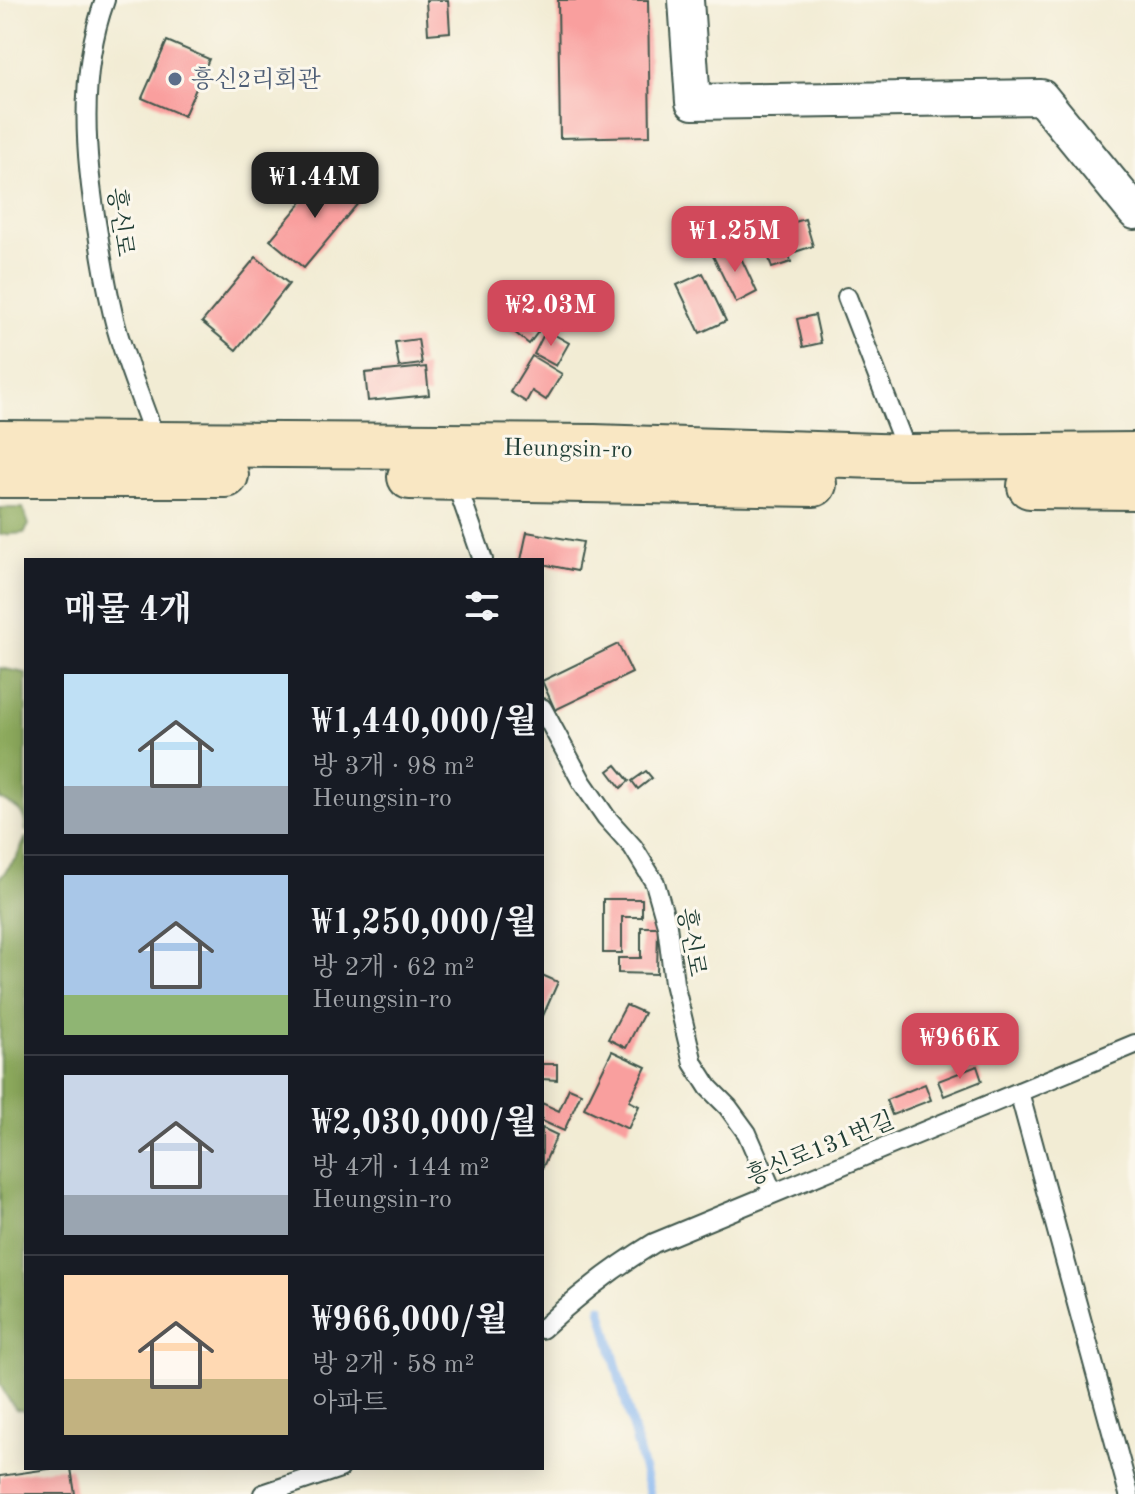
<!DOCTYPE html>
<html lang="ko">
<meta charset="utf-8">
<style>
:root{--surface:#171b24;--page:#20242c;--text:#f1f3f6;--muted:#9ea1a6;--line:#363941;--accent:#d1495b}
body{margin:0;font-family:"Old Standard TT","Noto Serif KR",serif;background:var(--page);color:var(--text);height:100vh;display:flex;flex-direction:column;font-size:30px;white-space:nowrap}
*{box-sizing:border-box;margin:0}
p{font-size:26px;color:var(--muted)}
.icon{flex:none;width:44px;height:44px;fill:none;stroke:currentColor;stroke-width:2;stroke-linecap:round;stroke-linejoin:round}
.map{position:relative;flex:1;overflow:hidden}
.side{position:absolute;left:24px;top:558px;width:520px;height:912px;display:flex;flex-direction:column;background:var(--surface);border-radius:0px;box-shadow:0 4px 20px #0003}
.side>*{flex:none}
.price{position:absolute;translate:-50% -68px;padding:0 18px;border-radius:16px;background:var(--accent);color:#fff;font-size:26px;line-height:52px;filter:drop-shadow(0 2px 4px #0008)}
.price::after{content:'';position:absolute;left:50%;top:48px;width:24px;height:18px;margin-left:-12px;background:inherit;clip-path:polygon(0 0,100% 0,50% 100%)}
.price.on{background:#222;color:#fff}
ul{padding:0;list-style:none}
li{display:flex;align-items:center;gap:24px;height:200px;padding:0 40px}
li+li{border-top:2px solid var(--line)}
li span{display:grid;place-items:center;flex:none;width:224px;height:160px;border-radius:0px;color:#555}
li>.icon{margin-inline-start:auto}
span .icon{width:96px;height:96px;fill:#fffc;stroke-width:1}
li b{font-size:34px}
h2{display:flex;justify-content:space-between;align-items:center;height:96px;padding:0 40px;font-size:34px}
.map>svg:first-child{display:block}
.forest{fill:#8daa5d;stroke:#567448;stroke-width:2}
.lines{fill:none;stroke-linecap:round;stroke-linejoin:round}
.stream{stroke:#85b6f1;stroke-width:9}
.building{fill:#f99f9e}
.service-casing{stroke:#3f574c;stroke-width:22}
.minor-casing{stroke:#3f574c;stroke-width:38}
.secondary-casing{stroke:#3f574c;stroke-width:48}
.service{stroke:#fff;stroke-width:18}
.minor{stroke:#fff;stroke-width:34}
.secondary{stroke:#f9e7c3;stroke-width:44}
.service-dot{fill:#5c6f8a;stroke:#fbf7ec;stroke-width:3}
.labels{text-anchor:middle;stroke-width:6;stroke-linejoin:round;paint-order:stroke}
.service-label{font-size:24px;fill:#4e5e75;stroke:#fbf7ec;text-anchor:start}
.street-label{font-size:24px;fill:#1f3d34;stroke:#fbf7ec}
</style>
<div class="map">
<svg width="1135" height="1494" viewBox="0 0 1135 1494">
<rect width="100%" height="100%" fill="#fbf7ec"/>
<filter id="ink" filterUnits="userSpaceOnUse"><feTurbulence type="fractalNoise" baseFrequency=".0125" numOctaves="2"/><feDisplacementMap in="SourceGraphic" scale="16" xChannelSelector="R" yChannelSelector="G"/><feConvolveMatrix kernelMatrix="1 2 1 2 8 2 1 2 1" color-interpolation-filters="sRGB"/></filter>
<filter id="wash" filterUnits="userSpaceOnUse"><feTurbulence type="fractalNoise" baseFrequency=".006" numOctaves="4" result="noise"/><feDisplacementMap in="SourceGraphic" scale="32" xChannelSelector="R" yChannelSelector="G"/><feGaussianBlur stdDeviation="1.8" result="paint"/><feColorMatrix in="noise" values="0 0 0 0 0 0 0 0 0 0 0 0 0 0 0 0 0 1.4 0 .05"/><feComposite in="paint" operator="in"/></filter>
<g filter="url(#wash)">
<rect width="100%" height="100%" fill="#f2ecd4"/>
<g class="forest">
<polygon points="0,508 23,508 29,525 24,533 0,535"/>
<path d="M0,668L26,673V832C25,810 18,808 0,799Z"/>
<polygon points="26,837 26,1411 16,1409 7,1397 0,1384 0,878 17,857"/>
</g>
<g class="lines">
<polyline class="stream" points="601,1308 650,1494"/>
</g>
<g id="blocks">
<g class="building">
<polygon points="426,0 448,0 450,32 428,34"/>
<polygon points="558,0 648,0 650,136 560,138"/>
<polygon points="167,41 209,59 184,116 142,98"/>
<polygon points="326,173 360,201 304,268 270,240"/>
<polygon points="805,219 813,246 789,254 791,262 772,268 761,232"/>
<polygon points="735,245 757,292 736,303 713,256"/>
<polygon points="256,257 289,284 236,350 202,322"/>
<polygon points="703,273 726,321 700,333 677,285"/>
<polygon points="508,307 538,332 529,344 498,319"/>
<polygon points="815,315 821,343 803,347 797,319"/>
<polygon points="546,330 569,343 556,366 534,354"/>
<polygon points="418,339 422,364 399,367 395,342"/>
<polygon points="532,356 562,374 546,400 532,391 526,402 510,392"/>
<polygon points="426,367 429,395 368,401 365,373"/>
<polygon points="527,532 583,542 577,571 542,564 542,560 521,560"/>
<polygon points="618,644 632,673 555,710 542,681"/>
<polygon points="616,765 629,781 621,788 608,771"/>
<polygon points="646,771 652,778 638,789 632,781"/>
<polygon points="603,899 642,899 642,917 622,917 622,953 603,953"/>
<polygon points="641,927 658,927 657,974 618,973 618,958 641,958"/>
<polygon points="542,975 558,982 542,1018"/>
<polygon points="626,1005 644,1013 626,1048 608,1039"/>
<polygon points="612,1051 646,1067 629,1101 639,1106 628,1129 584,1108"/>
<polygon points="542,1064 557,1064 557,1080 542,1079"/>
<polygon points="977,1066 982,1081 944,1096 938,1081"/>
<polygon points="925,1084 931,1100 892,1115 886,1100"/>
<polygon points="569,1088 581,1093 564,1131 542,1121 542,1103 559,1111"/>
<polygon points="542,1128 557,1135 542,1169"/>
<polygon points="55,1468 71,1468 75,1494 0,1494 0,1476"/>
</g>
</g>
</g>
<g filter="url(#ink)">
<use href="#blocks" fill-opacity="0" stroke="#3f574c" stroke-width="2"/>
<g class="lines">
<g class="service-casing">
<g id="service">
<path d="M105,0C78,74 85,158 98,234C103,266 108,298 117,330C128,368 144,406 157,444"/>
<polyline points="847,297 909,457"/>
<polyline points="455,480 483,560"/>
<polyline points="542,708 582,782 606,817 633,847 655,883 667,925 674,983 693,1063 709,1088 728,1107 747,1133 773,1193"/>
<polyline points="1019,1092 1129,1494"/>
<path d="M542,1329C577,1296 613,1268 654,1243L1135,1044"/>
<polyline points="263,1494 340,1468"/>
</g>
</g>
<g class="minor-casing">
<polyline id="minor" points="686,0 693,102 1041,97 1135,212"/>
</g>
<g class="secondary-casing">
<g id="secondary">
<polyline points="0,443 594,447 909,457 1135,455"/>
<polyline points="0,475 226,475"/>
<polyline points="410,477 814,484"/>
<polyline points="1030,486 1135,487"/>
</g>
</g>
<use href="#service" class="service"/>
<use href="#minor" class="minor"/>
<use href="#secondary" class="secondary"/>
</g>
</g>
<circle class="service-dot" cx="175" cy="79" r="8"/>
<g class="labels">
<g class="service-label">
<text x="191" y="87">흥신2리회관</text>
</g>
<g class="street-label">
<text transform="translate(121 222) rotate(82)" y="8">흥신로</text>
<text transform="translate(568 448) rotate(1)" y="8">Heungsin-ro</text>
<text transform="translate(692 942) rotate(80)" y="8">흥신로</text>
<text transform="translate(820 1148) rotate(-22)" y="8">흥신로131번길</text>
</g>
</g>
</svg>
<b class="price on" style="left:315px;top:220px">₩1.44M</b>
<b class="price" style="left:735px;top:274px">₩1.25M</b>
<b class="price" style="left:551px;top:348px">₩2.03M</b>
<b class="price" style="left:960px;top:1081px">₩966K</b>
<section class="side">
<h2>매물 4개<svg class="icon" aria-label="filters" viewBox="0 0 24 24"><path d="M4 7h16M4 17h16"/><circle cx="9" cy="7" r="2"/><circle cx="15" cy="17" r="2"/></svg></h2>
<ul>
<li><span style="background:linear-gradient(#bfe0f5 70%,#9aa5b1 0)"><svg class="icon" aria-label="home" viewBox="0 0 24 24"><path d="M3 11l9-7 9 7M6 9v11h12V9"/></svg></span><div><b>₩1,440,000/월</b><p>방 3개 · 98 m²</p><p>Heungsin-ro</p></div></li>
<li><span style="background:linear-gradient(#a9c7e8 75%,#8fb573 0)"><svg class="icon" aria-label="home" viewBox="0 0 24 24"><path d="M3 11l9-7 9 7M6 9v11h12V9"/></svg></span><div><b>₩1,250,000/월</b><p>방 2개 · 62 m²</p><p>Heungsin-ro</p></div></li>
<li><span style="background:linear-gradient(#c9d6e8 75%,#9aa5b1 0)"><svg class="icon" aria-label="home" viewBox="0 0 24 24"><path d="M3 11l9-7 9 7M6 9v11h12V9"/></svg></span><div><b>₩2,030,000/월</b><p>방 4개 · 144 m²</p><p>Heungsin-ro</p></div></li>
<li><span style="background:linear-gradient(#ffd9b3 65%,#c2b280 0)"><svg class="icon" aria-label="home" viewBox="0 0 24 24"><path d="M3 11l9-7 9 7M6 9v11h12V9"/></svg></span><div><b>₩966,000/월</b><p>방 2개 · 58 m²</p><p>아파트</p></div></li>
</ul>
</section>
</div>
